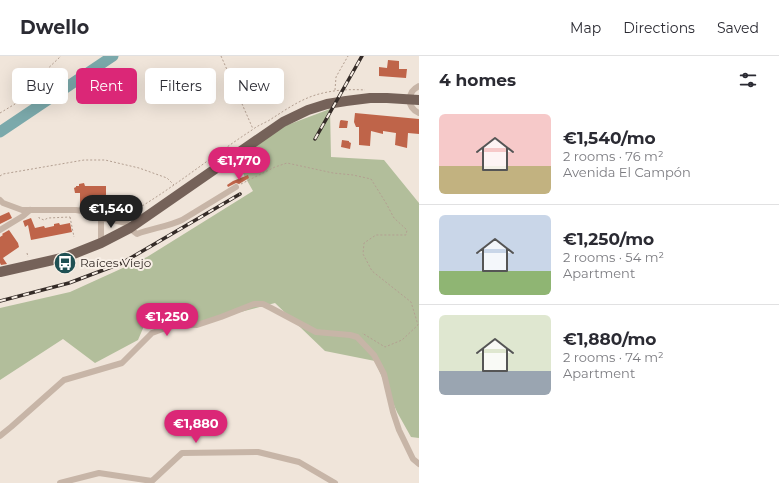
<!DOCTYPE html>
<meta charset="utf-8">
<style>
:root{--surface:#fff;--page:#f7f7f7;--text:#2b2b33;--muted:#7c7c81;--line:#e1e1e2;--accent:#db2777}
body{margin:0;font-family:Montserrat,sans-serif;background:var(--page);color:var(--text);height:100vh;display:flex;flex-direction:column;font-size:15px;white-space:nowrap}
*{box-sizing:border-box;margin:0}
p{font-size:13px;color:var(--muted)}
.icon{flex:none;width:22px;height:22px;fill:none;stroke:currentColor;stroke-width:2;stroke-linecap:round;stroke-linejoin:round}
.map{position:relative;flex:1;overflow:hidden}
.sheet{display:flex;flex-direction:column;background:var(--surface);width:360px}
.sheet>*{flex:none}
.banner{position:absolute;left:12px;top:12px;width:347px;height:36px;display:flex;gap:8px}
.price{position:absolute;translate:-50% -34px;padding:0 9px;border-radius:14px;background:var(--accent);color:#fff;font-size:13px;line-height:26px;filter:drop-shadow(0 1px 2px #0008)}
.price::after{content:'';position:absolute;left:50%;top:24px;width:12px;height:9px;margin-left:-6px;background:inherit;clip-path:polygon(0 0,100% 0,50% 100%)}
.price.active{background:#222;color:#fff}
ul{padding:0;list-style:none}
li{display:flex;align-items:center;gap:12px;height:100px;padding:0 20px}
li+li{border-top:1px solid var(--line)}
li span{display:grid;place-items:center;flex:none;width:112px;height:80px;border-radius:6px;color:#555}
li>.icon{margin-inline-start:auto}
span .icon{width:48px;height:48px;fill:#fffc;stroke-width:1}
li b{font-size:17px}
h2{display:flex;justify-content:space-between;align-items:center;height:48px;padding:0 20px;font-size:17px}
.tag{padding:0 14px;border-radius:6px;background:var(--surface);box-shadow:0 4px 16px #0002;font-size:14px;line-height:36px}
.tag.active{background:var(--accent);color:#fff}
header{display:flex;align-items:center;gap:24px;box-sizing:border-box;height:56px;padding:0 20px;background:var(--surface);border-bottom:1px solid var(--line)}
header strong{font-size:19px}
nav{display:flex;gap:22px;margin-inline-start:auto;font-size:14px}
main{display:flex;flex:1;min-height:0}
.map>svg:first-child{display:block}
.green{fill:#b2be9b}
.lines{fill:none;stroke-linecap:round;stroke-linejoin:round}
.river{stroke:#7ba9ab;stroke-width:11}
.building{fill:#bf6449}
.path{stroke:#b39f91;stroke-width:1;stroke-dasharray:2 2;stroke-linecap:butt}
.minor{stroke:#c7b5a7;stroke-width:6}
.primary{stroke:#756259;stroke-width:10}
.rail-casing{stroke:#342b27;stroke-width:3.5}
.rail{stroke:#f8efe6;stroke-width:2;stroke-dasharray:6;stroke-linecap:butt}
.labels{text-anchor:middle;stroke-width:4;stroke-linejoin:round;paint-order:stroke}
.poi-label{font-size:12px;fill:#342b27;stroke:#f8efe6;text-anchor:start}
</style>
<header>
<strong>Dwello</strong>
<nav><a>Map</a><a>Directions</a><a>Saved</a></nav>
</header>
<main>
<div class="map">
<svg width="419" height="427" viewBox="0 0 419 427">
<rect width="100%" height="100%" fill="#f0e5da"/>
<polygon class="green" points="330,53 331,101 384,104 419,147 419,382 411,381 397,356 375,305 325,295 275,247 198,267 150,256 138,284 95,307 63,283 0,324 0,252 70,236 147,201 253,135 236,105 282,71"/>
<g class="lines">
<polyline class="river" points="0,76 113,0"/>
</g>
<g class="building">
<polygon points="388,4 399,5 399,13 407,13 406,22 379,20 379,11 387,12"/>
<polygon points="355,57 419,63 419,78 408,77 407,92 395,89 396,77 383,75 383,78 371,75 370,90 359,89 359,71 356,71 354,66"/>
<polygon points="341,64 348,65 347,72 339,72 340,65"/>
<polygon points="342,84 349,85 349,86 351,87 350,93 341,91"/>
<polygon points="248,119 249,122 239,128 236,127 228,131 227,129 233,125"/>
<polygon points="84,127 85,130 106,130 106,149 96,151 96,153 80,150 80,137 75,137 74,132 76,131 76,130 79,130 79,128"/>
<polygon points="9,156 12,162 0,168 0,160"/>
<polygon points="31,162 35,172 44,170 45,172 54,170 54,168 59,167 60,169 70,167 72,176 31,184 28,169 25,171 23,165"/>
<polygon points="9,174 18,187 19,191 3,202 7,208 1,209 0,207 0,181 3,179 2,178"/>
</g>
<g class="lines">
<g class="path">
<polyline points="221,0 253,73"/>
<polyline points="335,34 336,21 348,0"/>
<polyline points="0,57 15,48 28,36 40,20 61,0"/>
<polyline points="0,120 3,118 84,104 105,104 139,112 167,122 174,129"/>
<polyline points="241,128 275,111 287,107 333,117 353,119 371,123 386,147 394,162 407,174 406,179 376,179 364,187 363,198 372,215 411,246 418,269 402,284 385,291 362,277"/>
<path d="M125,160C170,135 209,102 252,74C257,70 262,68 268,65C284,55 300,43 319,38C334,34 349,33 365,34"/>
<polyline points="39,161 39,162 44,164 48,162 70,161"/>
<polyline points="70,161 74,181"/>
<polyline points="27,197 28,201"/>
</g>
<g class="minor">
<path d="M419,30C407,36 406,51 419,57"/>
<path d="M0,144L3,147L22,154H76L95,157L101,162L127,167C130,172 132,175 137,178C152,172 167,171 182,164L236,131"/>
<polyline points="101,162 101,187"/>
<polyline points="0,174 23,160 30,154"/>
<polyline points="0,380 11,371 64,324 122,307 152,277 176,268 197,269 221,261 254,248 263,248 271,252 316,276 350,279 357,281 374,299 384,318 393,356 399,374 413,403 419,408"/>
<polyline points="60,427 99,417 152,425 182,397 258,396 299,406 335,427"/>
</g>
<polyline class="primary" points="0,216 66,201 101,187 130,172 283,66 308,54 327,48 346,45 370,42 387,42 419,44"/>
<g class="rail-casing">
<g id="rail">
<polyline points="315,83 362,0"/>
<polyline points="0,245 69,227 122,207 240,138"/>
</g>
</g>
<use href="#rail" class="rail"/>
</g>
<defs>
<g id="bus-disc" transform="scale(1.15)"><circle r="9.5" fill="#1f5053" stroke="#f8efe6"/><path d="M-5-6H5V4H4V6H2V4H-2V6H-4V4H-5ZM-3.5-4V0h7V-4ZM-3.5 1.2v1.5H-2V1.2ZM2 1.2v1.5H3.5V1.2Z" fill="#fff"/></g>
</defs>
<g fill-rule="evenodd">
<use href="#bus-disc" x="65" y="207"/>
</g>
<g class="labels">
<g class="poi-label">
<text x="80" y="211">Raíces Viejo</text>
</g>
</g>
</svg>
<b class="price" style="left:239px;top:125px">€1,770</b>
<b class="price active" style="left:111px;top:173px">€1,540</b>
<b class="price" style="left:167px;top:281px">€1,250</b>
<b class="price" style="left:196px;top:388px">€1,880</b>
<div class="banner">
<a class="tag">Buy</a>
<a class="tag active">Rent</a>
<a class="tag">Filters</a>
<a class="tag">New</a>
</div>
</div>
<section class="sheet">
<h2>4 homes<svg class="icon" aria-label="filters" viewBox="0 0 24 24"><path d="M4 7h16M4 17h16"/><circle cx="9" cy="7" r="2"/><circle cx="15" cy="17" r="2"/></svg></h2>
<ul>
<li><span style="background:linear-gradient(#f6c9c9 65%,#c2b280 0)"><svg class="icon" aria-label="home" viewBox="0 0 24 24"><path d="M3 11l9-7 9 7M6 9v11h12V9"/></svg></span><div><b>€1,540/mo</b><p>2 rooms · 76 m²</p><p>Avenida El Campón</p></div></li>
<li><span style="background:linear-gradient(#c9d6e8 70%,#8fb573 0)"><svg class="icon" aria-label="home" viewBox="0 0 24 24"><path d="M3 11l9-7 9 7M6 9v11h12V9"/></svg></span><div><b>€1,250/mo</b><p>2 rooms · 54 m²</p><p>Apartment</p></div></li>
<li><span style="background:linear-gradient(#dfe7d0 70%,#9aa5b1 0)"><svg class="icon" aria-label="home" viewBox="0 0 24 24"><path d="M3 11l9-7 9 7M6 9v11h12V9"/></svg></span><div><b>€1,880/mo</b><p>2 rooms · 74 m²</p><p>Apartment</p></div></li>
</ul>
</section>
</main>
